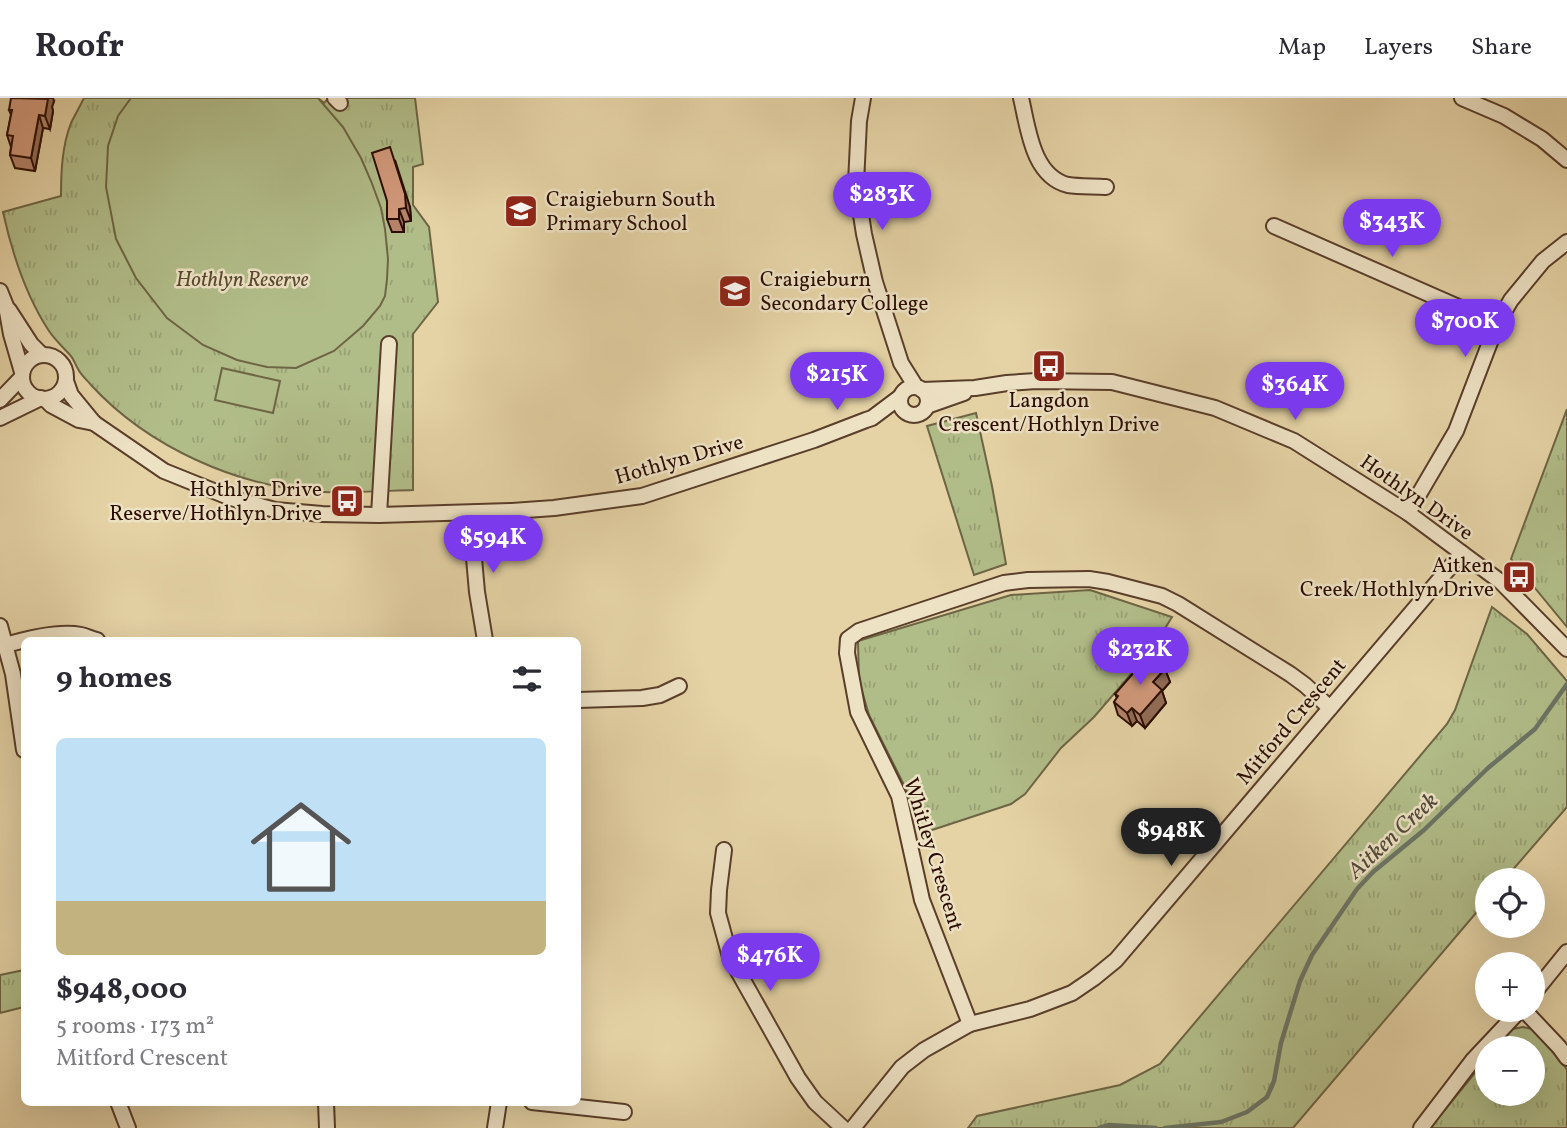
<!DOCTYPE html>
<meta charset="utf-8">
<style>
:root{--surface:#fff;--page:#f7f7f7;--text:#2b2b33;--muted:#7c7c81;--line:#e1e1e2;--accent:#7c3aed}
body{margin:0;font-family:Vollkorn,serif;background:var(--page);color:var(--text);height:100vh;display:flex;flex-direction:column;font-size:26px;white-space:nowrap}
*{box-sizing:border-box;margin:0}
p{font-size:23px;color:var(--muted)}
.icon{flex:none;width:38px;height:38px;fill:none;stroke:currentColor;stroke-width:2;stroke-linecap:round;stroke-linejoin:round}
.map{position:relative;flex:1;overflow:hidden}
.details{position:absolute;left:21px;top:539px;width:560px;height:469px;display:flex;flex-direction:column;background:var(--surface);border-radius:10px;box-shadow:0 7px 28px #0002}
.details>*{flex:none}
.buttons{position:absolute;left:1475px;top:770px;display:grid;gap:14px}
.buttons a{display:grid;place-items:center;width:70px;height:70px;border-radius:50%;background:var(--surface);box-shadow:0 7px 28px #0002;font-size:35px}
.price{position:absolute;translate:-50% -60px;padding:0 16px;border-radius:24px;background:var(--accent);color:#fff;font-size:23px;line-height:46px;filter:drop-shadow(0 2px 4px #0008)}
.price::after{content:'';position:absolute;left:50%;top:42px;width:21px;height:16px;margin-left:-10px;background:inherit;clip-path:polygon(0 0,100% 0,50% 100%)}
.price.current{background:#222;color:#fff}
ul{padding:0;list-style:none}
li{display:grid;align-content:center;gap:14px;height:371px;padding:0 35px}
li span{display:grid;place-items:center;height:217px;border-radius:10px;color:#555}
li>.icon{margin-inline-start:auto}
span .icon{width:126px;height:126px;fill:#fffc;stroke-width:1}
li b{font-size:30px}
h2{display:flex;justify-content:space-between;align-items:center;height:84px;padding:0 35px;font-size:30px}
header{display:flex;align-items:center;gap:42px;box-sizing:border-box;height:98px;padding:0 35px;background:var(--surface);border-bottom:2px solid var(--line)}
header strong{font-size:33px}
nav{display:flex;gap:38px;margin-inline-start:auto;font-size:24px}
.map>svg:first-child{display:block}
.park{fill:url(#park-tufts);stroke:#6e6544;stroke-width:2}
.pitch{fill:#b1bd89;stroke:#6e6544;stroke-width:2}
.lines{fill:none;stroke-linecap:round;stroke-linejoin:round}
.stream{stroke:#6b7465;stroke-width:4.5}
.minor-casing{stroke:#593e2a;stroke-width:18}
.minor{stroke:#eee2c5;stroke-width:14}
.wall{fill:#b5846b;stroke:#2a0d00;stroke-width:2}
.shaded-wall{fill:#936c57;stroke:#2a0d00;stroke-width:2}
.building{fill:#d29a7c;stroke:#2a0d00;stroke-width:2}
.labels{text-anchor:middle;stroke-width:5;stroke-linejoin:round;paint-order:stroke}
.poi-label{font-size:21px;fill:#2a0d00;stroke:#eee2c5;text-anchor:start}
.park-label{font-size:21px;font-style:italic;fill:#594b30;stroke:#eee2c5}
.street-label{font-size:21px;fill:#2a0d00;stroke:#eee2c5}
.water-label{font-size:23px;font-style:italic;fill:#50493b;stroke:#eee2c5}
</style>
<header>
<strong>Roofr</strong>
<nav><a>Map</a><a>Layers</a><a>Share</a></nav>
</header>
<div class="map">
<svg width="1567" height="1030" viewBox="0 0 1567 1030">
<defs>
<pattern id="park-tufts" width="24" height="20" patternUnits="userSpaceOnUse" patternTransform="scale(1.75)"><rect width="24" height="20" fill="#b1bd89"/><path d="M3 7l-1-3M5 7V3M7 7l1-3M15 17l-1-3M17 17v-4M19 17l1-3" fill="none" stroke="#98a174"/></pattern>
</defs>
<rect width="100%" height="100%" fill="#e5d3a6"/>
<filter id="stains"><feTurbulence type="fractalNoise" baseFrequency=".00286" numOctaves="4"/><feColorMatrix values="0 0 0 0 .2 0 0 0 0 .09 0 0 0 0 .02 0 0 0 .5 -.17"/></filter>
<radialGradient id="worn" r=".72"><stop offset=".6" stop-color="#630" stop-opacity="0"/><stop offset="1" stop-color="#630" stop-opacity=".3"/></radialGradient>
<g class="park">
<path d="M84,0H318L324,5L329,0H415L423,66L413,69V107L429,129L438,204L413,236V392C383,393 353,395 323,394C239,390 148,349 91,287C87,282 81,277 78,271C75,266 74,261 70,257C63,249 55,242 49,233C26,198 12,155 3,114L61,98C61,74 62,48 71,25C75,17 80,8 84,0Z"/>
<polygon points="1567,311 1567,529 1511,461"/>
<polygon points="976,315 992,388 1006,466 974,477 927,328"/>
<polygon points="1090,492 1172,519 1151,553 1094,619 1061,650 1025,696 1011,706 923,735 905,689 869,617 859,583 858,543 1011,497"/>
<polygon points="1492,509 1527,536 1567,583 1567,709 1504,782 1488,782 1487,802 1293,1030 968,1030 977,1018 1120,987 1160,966 1447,626 1455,612"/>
<polygon points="24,872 24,909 0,915 0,877"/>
<polygon points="1523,929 1536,932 1558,957 1567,972 1567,1030 1430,1030 1487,960 1488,996 1533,996 1533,950 1496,950 1512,931"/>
</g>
<g class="pitch">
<polygon points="131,0 318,0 343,29 361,60 371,83 381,110 385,131 388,161 387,181 385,198 380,208 363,228 334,253 296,270 267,269 237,262 203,247 167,220 136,180 116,141 106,89 108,48 118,18"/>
<polygon points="222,270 280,283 273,315 215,302"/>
</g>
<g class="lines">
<g class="stream">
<polyline points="1099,1030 1109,1027 1156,1030"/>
<polyline points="1165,1030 1221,1024 1247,1014 1267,999 1274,983 1281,945 1300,883 1312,857 1357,791 1373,774 1424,732 1488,670 1535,631 1567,586"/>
</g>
<g class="minor-casing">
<g id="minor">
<polyline points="335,0 340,5"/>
<polyline points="863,0 859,23 856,85 864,136 875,184 901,265 916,289"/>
<path d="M1021,0C1028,29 1032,78 1068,87C1080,89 1094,88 1106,89"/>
<polyline points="1462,0 1504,18 1542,41 1567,62"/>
<polyline points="1274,128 1497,226"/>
<polyline points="0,193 6,208 11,236 22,274"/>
<polyline points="9,212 31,246 41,256"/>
<circle cx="44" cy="279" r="22"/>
<polyline points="66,283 71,297 94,325"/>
<circle cx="914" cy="303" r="14"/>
<polyline points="922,292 975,290 1007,285 1036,283 1112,284 1215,310 1294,343 1408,415 1501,484 1567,551"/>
<polyline points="45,301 51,307 79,322 94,325 164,373 231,400 275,412 322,416 379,417 512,413 554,410 642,398 814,342 866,322 872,320 900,299"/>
<polyline points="0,302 22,279"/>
<polyline points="927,308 964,295"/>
<polyline points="0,320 41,300"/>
<polyline points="470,415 477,494 485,542"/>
<polyline points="1408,415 1456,333 1497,226 1511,202 1543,163 1567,144"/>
<polyline points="379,417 389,246"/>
<polyline points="0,528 13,576 24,652"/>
<path d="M6,547C26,541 60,533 81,537C86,538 92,541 97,542"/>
<polyline points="578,602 642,600 660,597 679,588"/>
<polyline points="724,752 719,792 718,815 730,859 798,980 815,1004 843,1030"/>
<polyline points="1533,896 1567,854"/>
<polyline points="1524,912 1559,949 1567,960"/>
<polyline points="970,926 922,802 899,698 858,614 847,555 848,541 859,533 1004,485 1028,482 1089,481 1108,484 1162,498 1178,506 1290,576 1305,587 1330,610"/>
<polyline points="118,1004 128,1030"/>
<polyline points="326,1004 327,1030"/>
<polyline points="532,1004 624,1014"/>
<polyline points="495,1030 499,1004"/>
<polyline points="853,1030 902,969 924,952 970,926 1030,911 1072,895 1094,880 1116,862 1462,455"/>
<polyline points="1421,1030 1473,962 1520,912"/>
</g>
</g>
<use href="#minor" class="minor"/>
</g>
<g class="wall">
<polygon points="54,3 52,9 53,13 50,31 43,30 35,73 15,70 10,57 11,49 7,37 11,17 9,12"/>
<polygon points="387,103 410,109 411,123 404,124 404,134 392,134 387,121"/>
<polygon points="1165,571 1170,584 1162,593 1166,605 1145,630 1137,623 1132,628 1118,617 1114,604 1117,600 1115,596"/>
</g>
<g class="shaded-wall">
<polygon points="46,0 53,0 54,3 52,9 53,13 50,31 45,18"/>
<polygon points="39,17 43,30 35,73 31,60"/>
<polygon points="395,62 410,109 411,123 406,110"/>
<polygon points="399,111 404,124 404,134 399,121"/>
<polygon points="1165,571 1170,584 1162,593 1166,605 1145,630 1140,617 1153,584"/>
<polygon points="1132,610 1137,623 1132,628 1127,615"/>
</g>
<g class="building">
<polygon points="11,0 48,1 45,18 39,17 31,60 10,57 13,38 7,37 12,12 9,12"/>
<polygon points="390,49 405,96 406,110 399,111 399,121 387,121 387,103 372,55"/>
<polygon points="1149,557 1165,571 1153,584 1162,592 1140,617 1132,610 1127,615 1114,604 1118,598 1115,596"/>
</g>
<defs>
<g id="school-square" transform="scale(1.75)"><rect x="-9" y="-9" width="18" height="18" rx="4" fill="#8f2418" stroke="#eee2c5"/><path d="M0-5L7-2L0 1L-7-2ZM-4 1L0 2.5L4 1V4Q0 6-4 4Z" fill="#fff"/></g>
<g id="bus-square" transform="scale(1.75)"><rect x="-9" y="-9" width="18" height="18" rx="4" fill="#8f2418" stroke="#eee2c5"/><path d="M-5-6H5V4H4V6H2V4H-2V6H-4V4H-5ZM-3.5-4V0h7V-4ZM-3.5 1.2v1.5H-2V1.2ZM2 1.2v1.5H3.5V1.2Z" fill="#fff"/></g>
</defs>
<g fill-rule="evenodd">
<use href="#school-square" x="521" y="113"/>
<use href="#school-square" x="735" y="193"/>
<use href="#bus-square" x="1049" y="268"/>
<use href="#bus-square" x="347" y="403"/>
<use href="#bus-square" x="1519" y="479"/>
</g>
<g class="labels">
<g class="poi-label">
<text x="546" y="108">Craigieburn South<tspan x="546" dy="24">Primary School</tspan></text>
<text x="760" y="188">Craigieburn<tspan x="760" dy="24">Secondary College</tspan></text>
<text x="1049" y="309" text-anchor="middle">Langdon<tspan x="1049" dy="24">Crescent/Hothlyn Drive</tspan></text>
<text x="322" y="398" text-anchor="end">Hothlyn Drive<tspan x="322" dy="24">Reserve/Hothlyn Drive</tspan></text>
<text x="1494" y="474" text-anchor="end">Aitken<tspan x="1494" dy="24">Creek/Hothlyn Drive</tspan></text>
</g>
<g class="park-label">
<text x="242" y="188">Hothlyn Reserve</text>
</g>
<g class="street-label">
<text transform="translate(679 361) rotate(-16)" y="7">Hothlyn Drive</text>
<text transform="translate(1417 399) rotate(35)" y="7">Hothlyn Drive</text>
<text transform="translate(1291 623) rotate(-50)" y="7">Mitford Crescent</text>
<text transform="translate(934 756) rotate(73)" y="7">Whitley Crescent</text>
</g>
<g class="water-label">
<text transform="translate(1392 737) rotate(-43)" y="8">Aitken Creek</text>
</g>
</g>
<rect width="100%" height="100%" filter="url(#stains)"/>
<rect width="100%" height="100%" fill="url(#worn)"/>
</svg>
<div class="buttons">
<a><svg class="icon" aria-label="locate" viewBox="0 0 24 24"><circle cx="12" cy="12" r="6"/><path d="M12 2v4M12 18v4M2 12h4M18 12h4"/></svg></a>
<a>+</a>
<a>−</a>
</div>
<b class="price" style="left:882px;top:134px">$283K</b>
<b class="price" style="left:1392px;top:161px">$343K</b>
<b class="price" style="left:1465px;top:261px">$700K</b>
<b class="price" style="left:837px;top:314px">$215K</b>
<b class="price" style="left:1295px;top:324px">$364K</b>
<b class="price" style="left:493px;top:477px">$594K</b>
<b class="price" style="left:1140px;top:589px">$232K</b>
<b class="price current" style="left:1171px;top:770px">$948K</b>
<b class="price" style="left:770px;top:895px">$476K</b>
<section class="details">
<h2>9 homes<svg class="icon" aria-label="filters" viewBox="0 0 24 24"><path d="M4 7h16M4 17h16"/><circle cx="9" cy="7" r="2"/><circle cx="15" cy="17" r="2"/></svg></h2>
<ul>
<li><span style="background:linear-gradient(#bfe0f5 75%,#c2b280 0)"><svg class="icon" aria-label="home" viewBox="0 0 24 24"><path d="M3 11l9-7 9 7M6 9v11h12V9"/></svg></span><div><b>$948,000</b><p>5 rooms · 173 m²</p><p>Mitford Crescent</p></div></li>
</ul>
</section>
</div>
